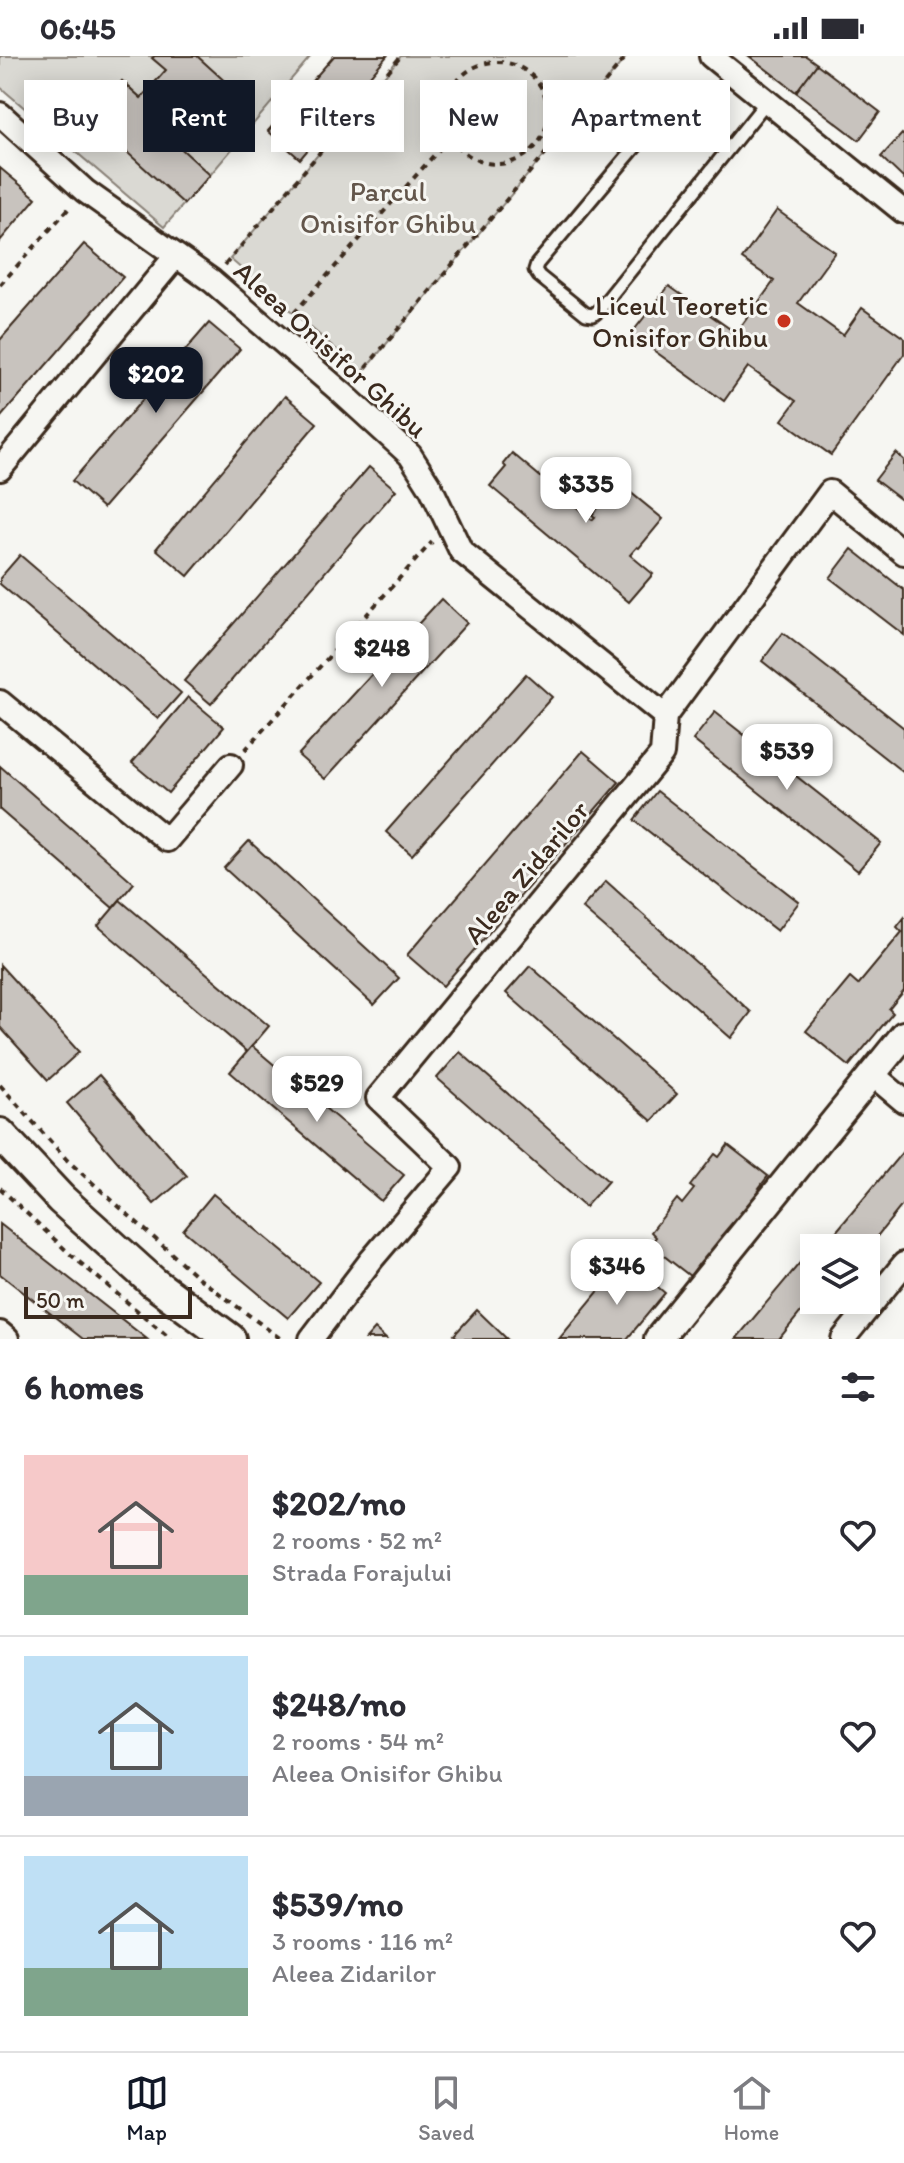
<!DOCTYPE html>
<meta charset="utf-8">
<style>
:root{--surface:#fff;--page:#f7f7f7;--text:#2b2b33;--muted:#7c7c81;--line:#e1e1e2;--accent:#111827}
body{margin:0;font-family:Itim,sans-serif;background:var(--page);color:var(--text);height:100vh;display:flex;flex-direction:column;font-size:30px;white-space:nowrap}
*{box-sizing:border-box;margin:0}
p{font-size:26px;color:var(--muted)}
.icon{flex:none;width:44px;height:44px;fill:none;stroke:currentColor;stroke-width:2;stroke-linecap:round;stroke-linejoin:round}
.map{position:relative;height:1283px;overflow:hidden}
.panel{display:flex;flex-direction:column;background:var(--surface);flex:1}
.panel>*{flex:none}
.banner{position:absolute;left:24px;top:24px;width:856px;height:72px;display:flex;gap:16px}
.buttons{position:absolute;left:800px;top:1178px;display:grid;gap:16px}
.buttons a{display:grid;place-items:center;width:80px;height:80px;border-radius:0px;background:var(--surface);box-shadow:0 4px 20px #0003;font-size:40px}
.scale{position:absolute;left:24px;bottom:20px;width:168px;box-sizing:border-box;padding-left:8px;border:4px solid #3b2a1e;border-top:0;font-size:22px;line-height:28px;white-space:nowrap;color:#3b2a1e;-webkit-text-stroke:6px #f6f6f2;paint-order:stroke}
.price{position:absolute;translate:-50% -68px;padding:0 18px;border-radius:16px;background:#fff;color:#222;font-size:26px;line-height:52px;filter:drop-shadow(0 2px 4px #0008)}
.price::after{content:'';position:absolute;left:50%;top:48px;width:24px;height:18px;margin-left:-12px;background:inherit;clip-path:polygon(0 0,100% 0,50% 100%)}
.price.active{background:var(--accent);color:#fff}
ul{padding:0;list-style:none}
li{display:flex;align-items:center;gap:24px;height:200px;padding:0 24px}
li+li{border-top:2px solid var(--line)}
li span{display:grid;place-items:center;flex:none;width:224px;height:160px;border-radius:0px;color:#555}
li>.icon{margin-inline-start:auto}
span .icon{width:96px;height:96px;fill:#fffc;stroke-width:1}
li b{font-size:34px}
h2{display:flex;justify-content:space-between;align-items:center;height:96px;padding:0 24px;font-size:34px}
.chip{padding:0 28px;border-radius:0px;background:var(--surface);box-shadow:0 4px 20px #0003;font-size:28px;line-height:72px}
.chip.active{background:var(--accent);color:#fff}
.status{display:flex;justify-content:space-between;align-items:center;height:56px;padding:0 40px;background:var(--surface);direction:ltr}
.status svg{height:22px;fill:currentColor}
.tabs{display:flex;justify-content:space-around;align-items:center;height:112px;border-top:2px solid var(--line);background:var(--surface);font-size:22px;color:var(--muted)}
.tabs a{display:grid;justify-items:center;gap:4px}
.tabs .active{color:var(--accent)}
.map>svg:first-child{display:block}
.green{fill:#dad9d3;stroke:#8a8278;stroke-width:2}
.building{fill:#c8c3be;stroke:#3b2a1e;stroke-width:2}
.lines{fill:none;stroke-linecap:round;stroke-linejoin:round}
.service-casing{stroke:#3b2a1e;stroke-width:17}
.minor-casing{stroke:#3b2a1e;stroke-width:28}
.tertiary-casing{stroke:#3b2a1e;stroke-width:32}
.secondary-casing{stroke:#3b2a1e;stroke-width:36}
.path{stroke:#3b2a1e;stroke-width:4;stroke-dasharray:6 6;stroke-linecap:butt}
.service{stroke:#f6f6f2;stroke-width:11}
.minor{stroke:#f6f6f2;stroke-width:22}
.tertiary{stroke:#f6f6f2;stroke-width:26}
.secondary{stroke:#f6f6f2;stroke-width:30}
.poi-dot{fill:#c8321e;stroke:#f6f6f2;stroke-width:3}
.labels{text-anchor:middle;stroke-width:6;stroke-linejoin:round;paint-order:stroke}
.park-label{font-size:28px;fill:#63564b;stroke:#f6f6f2}
.poi-label{font-size:28px;fill:#3b2a1e;stroke:#f6f6f2;text-anchor:end}
.street-label{font-size:28px;fill:#3b2a1e;stroke:#f6f6f2}
</style>
<div class="status"><b>06:45</b><svg viewBox="0 0 49 12"><path d="M0 12V9h3v3zM5 12V6h3v6zM10 12V3h3v9zM15 12V0h3v12zM26 1h20v11H26zM47 4h2v5h-2z"/></svg></div>
<div class="map">
<svg width="904" height="1283" viewBox="0 0 904 1283">
<rect width="100%" height="100%" fill="#f6f6f2"/>
<filter id="ink" filterUnits="userSpaceOnUse"><feTurbulence type="fractalNoise" baseFrequency=".0125" numOctaves="2"/><feDisplacementMap in="SourceGraphic" scale="16" xChannelSelector="R" yChannelSelector="G"/><feConvolveMatrix kernelMatrix="1 2 1 2 8 2 1 2 1" color-interpolation-filters="sRGB"/></filter>
<g filter="url(#ink)">
<g class="green">
<polygon points="0,0 155,0 153,3 166,14 141,42 122,25 97,53 114,68 184,148 164,171 0,31"/>
<polygon points="197,0 311,0 210,119 163,76 194,40 217,61 238,38"/>
<polygon points="401,0 627,0 363,316 230,203"/>
</g>
<g class="building">
<polygon points="155,0 197,0 239,38 217,61 194,40 163,76 210,119 184,148 106,77 114,68 97,53 122,25 141,42 166,14 152,2"/>
<polygon points="334,0 387,0 300,103 268,75"/>
<polygon points="749,0 806,0 817,8 796,36"/>
<polygon points="817,8 880,56 859,84 796,36"/>
<polygon points="902,78 904,80 904,123 881,101"/>
<polygon points="0,112 36,142 0,185"/>
<polygon points="777,154 835,196 798,247 843,279 862,252 904,282 904,298 831,399 782,364 796,345 748,311 724,345 631,278 669,230 736,277 774,225 742,203"/>
<polygon points="84,188 123,221 0,362 0,284"/>
<polygon points="209,267 240,293 103,452 72,425"/>
<polygon points="285,340 317,367 188,520 156,493"/>
<polygon points="512,397 592,464 595,461 592,459 619,427 663,463 639,492 637,491 630,499 653,518 629,546 490,430 506,411 503,408"/>
<polygon points="896,397 904,404 904,446 875,424"/>
<polygon points="369,411 396,434 211,648 184,625"/>
<polygon points="852,493 904,534 904,579 830,522"/>
<polygon points="20,499 181,637 158,663 0,528 0,522"/>
<polygon points="441,543 467,567 325,723 298,699"/>
<polygon points="783,577 904,672 904,717 762,605"/>
<polygon points="526,618 552,641 412,799 386,776"/>
<polygon points="188,641 224,671 168,737 132,707"/>
<polygon points="715,656 881,787 858,815 693,684"/>
<polygon points="583,695 619,726 443,930 407,899"/>
<polygon points="0,710 134,827 113,852 0,754"/>
<polygon points="657,735 799,846 777,875 634,764"/>
<polygon points="249,785 399,922 374,949 224,812"/>
<polygon points="606,825 751,956 731,982 582,852"/>
<polygon points="120,844 269,970 247,996 98,870"/>
<polygon points="904,862 904,935 889,953 893,957 849,1010 806,975 850,922 858,929 902,876 897,871"/>
<polygon points="0,909 79,996 48,1024 0,971"/>
<polygon points="530,910 677,1038 652,1065 506,937"/>
<polygon points="252,990 404,1119 381,1145 230,1016"/>
<polygon points="460,996 608,1125 585,1151 437,1022"/>
<polygon points="99,1019 187,1120 154,1148 67,1047"/>
<polygon points="728,1089 768,1120 759,1132 761,1133 721,1180 726,1183 703,1213 698,1209 690,1220 650,1189 656,1181 651,1176 677,1143 682,1148 694,1133 690,1130 715,1098 719,1101"/>
<polygon points="904,1094 904,1147 866,1194 814,1192 814,1240 779,1283 736,1283 819,1184 825,1189"/>
<polygon points="213,1138 319,1226 288,1262 183,1174"/>
<polygon points="0,1168 147,1283 83,1283 0,1218"/>
<polygon points="625,1203 665,1237 627,1283 559,1283"/>
<polygon points="477,1254 507,1283 459,1283 454,1279"/>
<polygon points="375,1273 386,1283 366,1283"/>
</g>
<g class="lines">
<g class="service-casing">
<polyline id="service" points="652,71 537,208 535,214 539,220 586,258 593,259 598,255 767,45"/>
</g>
<g class="minor-casing">
<g id="minor">
<polyline points="711,0 904,156"/>
<polyline points="0,58 85,135 212,225 342,337 410,399 431,432 461,495 665,660"/>
<polyline points="0,413 176,200"/>
<polyline points="0,646 167,784 231,709"/>
<polyline points="872,1018 904,1045"/>
<polyline points="0,1277 7,1283"/>
<polyline points="311,1283 372,1203 450,1111 378,1042 662,698 665,660 830,436 904,497"/>
<polyline points="843,1283 904,1208"/>
</g>
</g>
<g class="tertiary-casing">
<polyline id="tertiary" points="658,1283 904,979"/>
</g>
<g class="secondary-casing">
<polyline id="secondary" points="0,1078 61,1143 154,1227 230,1283"/>
</g>
<g class="path">
<circle cx="497" cy="57" r="51"/>
<polyline points="225,209 401,0"/>
<polyline points="0,229 70,151"/>
<polyline points="294,257 451,80"/>
<polyline points="358,321 627,0"/>
<polyline points="245,694 432,486"/>
<polyline points="0,1029 67,1104 200,1223 281,1283"/>
<polyline points="0,1132 71,1199 171,1283"/>
</g>
<use href="#service" class="service"/>
<use href="#minor" class="minor"/>
<use href="#tertiary" class="tertiary"/>
<use href="#secondary" class="secondary"/>
</g>
</g>
<circle class="poi-dot" cx="784" cy="265" r="8"/>
<g class="labels">
<g class="park-label">
<text x="388" y="145">Parcul<tspan x="388" dy="32">Onisifor Ghibu</tspan></text>
</g>
<g class="poi-label">
<text x="768" y="259">Liceul Teoretic<tspan x="768" dy="32">Onisifor Ghibu</tspan></text>
</g>
<g class="street-label">
<text transform="translate(331 293) rotate(42)" y="10">Aleea Onisifor Ghibu</text>
<text transform="translate(526 816) rotate(-50)" y="10">Aleea Zidarilor</text>
</g>
</g>
</svg>
<div class="buttons">
<a><svg class="icon" aria-label="layers" viewBox="0 0 24 24"><path d="M12 4l9 5-9 5-9-5zM3 14l9 5 9-5"/></svg></a>
</div>
<div class="scale">50 m</div>
<b class="price active" style="left:156px;top:359px">$202</b>
<b class="price" style="left:586px;top:469px">$335</b>
<b class="price" style="left:382px;top:633px">$248</b>
<b class="price" style="left:787px;top:736px">$539</b>
<b class="price" style="left:317px;top:1068px">$529</b>
<b class="price" style="left:617px;top:1251px">$346</b>
<div class="banner">
<a class="chip">Buy</a>
<a class="chip active">Rent</a>
<a class="chip">Filters</a>
<a class="chip">New</a>
<a class="chip">Apartment</a>
</div>
</div>
<section class="panel">
<h2>6 homes<svg class="icon" aria-label="filters" viewBox="0 0 24 24"><path d="M4 7h16M4 17h16"/><circle cx="9" cy="7" r="2"/><circle cx="15" cy="17" r="2"/></svg></h2>
<ul>
<li><span style="background:linear-gradient(#f6c9c9 75%,#7fa58c 0)"><svg class="icon" aria-label="home" viewBox="0 0 24 24"><path d="M3 11l9-7 9 7M6 9v11h12V9"/></svg></span><div><b>$202/mo</b><p>2 rooms · 52 m²</p><p>Strada Forajului</p></div><svg class="icon" aria-label="heart" viewBox="0 0 24 24"><path d="M12 20l-8-8c-3-5 5-10 8-4 3-6 11-1 8 4z"/></svg></li>
<li><span style="background:linear-gradient(#bfe0f5 75%,#9aa5b1 0)"><svg class="icon" aria-label="home" viewBox="0 0 24 24"><path d="M3 11l9-7 9 7M6 9v11h12V9"/></svg></span><div><b>$248/mo</b><p>2 rooms · 54 m²</p><p>Aleea Onisifor Ghibu</p></div><svg class="icon" aria-label="heart" viewBox="0 0 24 24"><path d="M12 20l-8-8c-3-5 5-10 8-4 3-6 11-1 8 4z"/></svg></li>
<li><span style="background:linear-gradient(#bfe0f5 70%,#7fa58c 0)"><svg class="icon" aria-label="home" viewBox="0 0 24 24"><path d="M3 11l9-7 9 7M6 9v11h12V9"/></svg></span><div><b>$539/mo</b><p>3 rooms · 116 m²</p><p>Aleea Zidarilor</p></div><svg class="icon" aria-label="heart" viewBox="0 0 24 24"><path d="M12 20l-8-8c-3-5 5-10 8-4 3-6 11-1 8 4z"/></svg></li>
</ul>
</section>
<nav class="tabs">
<a class="active"><svg class="icon" aria-label="map" viewBox="0 0 24 24"><path d="M3 6l6-2 6 2 6-2v14l-6 2-6-2-6 2zM9 4v14M15 6v14"/></svg>Map</a>
<a><svg class="icon" aria-label="saved" viewBox="0 0 24 24"><path d="M7 4h10v16l-5-4-5 4z"/></svg>Saved</a>
<a><svg class="icon" aria-label="home" viewBox="0 0 24 24"><path d="M3 11l9-7 9 7M6 9v11h12V9"/></svg>Home</a>
</nav>
